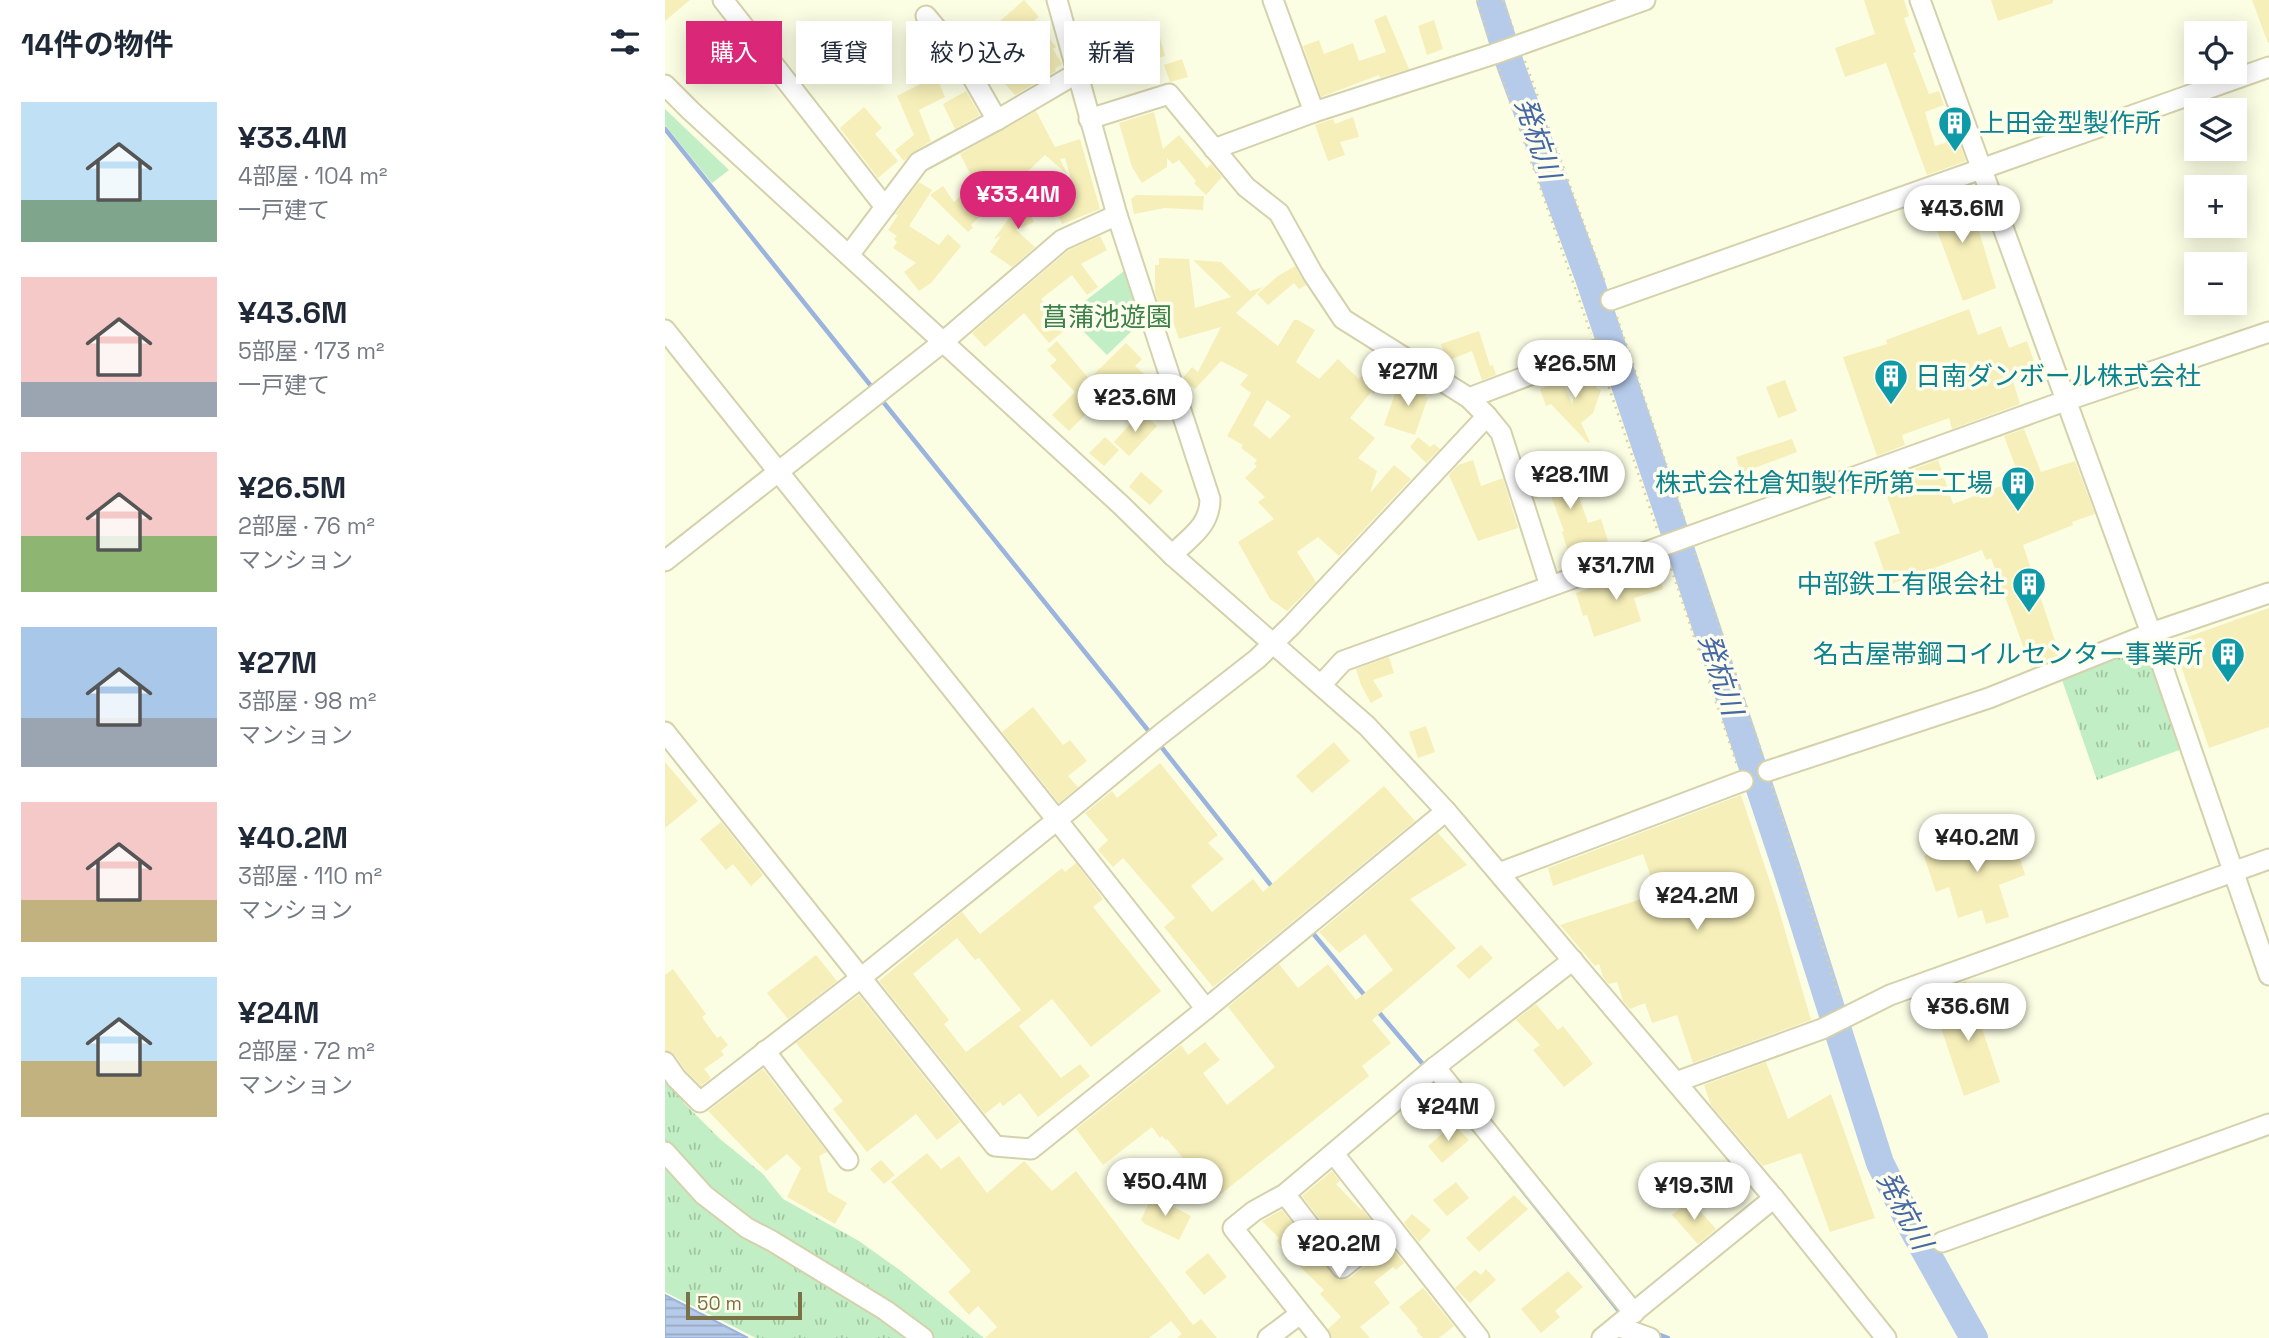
<!DOCTYPE html>
<html lang="ja">
<meta charset="utf-8">
<style>
:root{--surface:#fff;--page:#f2f2f3;--text:#1f2937;--muted:#747a83;--accent:#db2777}
body{margin:0;font-family:"Space Grotesk","Noto Sans JP",sans-serif;background:var(--page);color:var(--text);height:100vh;display:flex;flex-direction:column;font-size:26px;white-space:nowrap}
*{box-sizing:border-box;margin:0}
p{font-size:23px;color:var(--muted)}
.icon{flex:none;width:38px;height:38px;fill:none;stroke:currentColor;stroke-width:2;stroke-linecap:round;stroke-linejoin:round}
.map{position:relative;flex:1;overflow:hidden}
.side{display:flex;flex-direction:column;background:var(--surface);width:665px}
.side>*{flex:none}
.hud{position:absolute;left:21px;top:21px;width:665px;height:63px;display:flex;gap:14px}
.fabs{position:absolute;left:1519px;top:21px;display:grid;gap:14px}
.fabs a{display:grid;place-items:center;width:63px;height:63px;border-radius:0px;background:var(--surface);box-shadow:0 4px 18px #0003;font-size:35px}
.scale{position:absolute;left:21px;bottom:18px;width:116px;box-sizing:border-box;padding-left:7px;border:4px solid #7a7147;border-top:0;font-size:19px;line-height:24px;white-space:nowrap;color:#7a7147;-webkit-text-stroke:5px #fdffec;paint-order:stroke}
.price{position:absolute;translate:-50% -60px;padding:0 16px;border-radius:24px;background:#fff;color:#222;font-size:23px;line-height:46px;filter:drop-shadow(0 2px 4px #0008)}
.price::after{content:'';position:absolute;left:50%;top:42px;width:21px;height:16px;margin-left:-10px;background:inherit;clip-path:polygon(0 0,100% 0,50% 100%)}
.price.active{background:var(--accent);color:#fff}
ul{padding:0;list-style:none}
li{display:flex;align-items:center;gap:21px;height:175px;padding:0 21px}
li span{display:grid;place-items:center;flex:none;width:196px;height:140px;border-radius:0px;color:#555}
li>.icon{margin-inline-start:auto}
span .icon{width:84px;height:84px;fill:#fffc;stroke-width:1}
li b{font-size:30px}
h2{display:flex;justify-content:space-between;align-items:center;height:84px;padding:0 21px;font-size:30px}
.tag{padding:0 24px;border-radius:0px;background:var(--surface);box-shadow:0 4px 18px #0003;font-size:24px;line-height:63px}
.tag.active{background:var(--accent);color:#fff}
main{display:flex;flex:1;min-height:0}
.map>svg:first-child{display:block}
.grass{fill:url(#grass-tufts)}
.park{fill:#c1eec4}
.water{fill:url(#water-rules);stroke:#9bb4dd;stroke-width:2}
.lines{fill:none;stroke-linecap:round;stroke-linejoin:round}
.stream{stroke:#9bb4dd;stroke-width:4.5}
.river{stroke:#b6caea;stroke-width:28}
.building{fill:#f6efb9;fill-rule:evenodd}
.minor-casing{stroke:#d4d1ab;stroke-width:23}
.path{stroke:#dcd39c;stroke-width:2.5;stroke-dasharray:2 5;stroke-linecap:butt}
.minor{stroke:#fff;stroke-width:19}
.labels{text-anchor:middle;stroke-width:7;stroke-linejoin:round;paint-order:stroke}
.culture-label{font-size:26px;fill:#0d838f;stroke:#fdffec;text-anchor:end}
.park-label{font-size:26px;fill:#3d814a;stroke:#fdffec}
.water-label{font-size:28px;font-style:italic;fill:#4668a6;stroke:#fdffec}
</style>
<main>
<section class="side">
<h2>14件の物件<svg class="icon" aria-label="filters" viewBox="0 0 24 24"><path d="M4 7h16M4 17h16"/><circle cx="9" cy="7" r="2"/><circle cx="15" cy="17" r="2"/></svg></h2>
<ul>
<li><span style="background:linear-gradient(#bfe0f5 70%,#7fa58c 0)"><svg class="icon" aria-label="home" viewBox="0 0 24 24"><path d="M3 11l9-7 9 7M6 9v11h12V9"/></svg></span><div><b>¥33.4M</b><p>4部屋 · 104 m²</p><p>一戸建て</p></div></li>
<li><span style="background:linear-gradient(#f6c9c9 75%,#9aa5b1 0)"><svg class="icon" aria-label="home" viewBox="0 0 24 24"><path d="M3 11l9-7 9 7M6 9v11h12V9"/></svg></span><div><b>¥43.6M</b><p>5部屋 · 173 m²</p><p>一戸建て</p></div></li>
<li><span style="background:linear-gradient(#f6c9c9 60%,#8fb573 0)"><svg class="icon" aria-label="home" viewBox="0 0 24 24"><path d="M3 11l9-7 9 7M6 9v11h12V9"/></svg></span><div><b>¥26.5M</b><p>2部屋 · 76 m²</p><p>マンション</p></div></li>
<li><span style="background:linear-gradient(#a9c7e8 65%,#9aa5b1 0)"><svg class="icon" aria-label="home" viewBox="0 0 24 24"><path d="M3 11l9-7 9 7M6 9v11h12V9"/></svg></span><div><b>¥27M</b><p>3部屋 · 98 m²</p><p>マンション</p></div></li>
<li><span style="background:linear-gradient(#f6c9c9 70%,#c2b280 0)"><svg class="icon" aria-label="home" viewBox="0 0 24 24"><path d="M3 11l9-7 9 7M6 9v11h12V9"/></svg></span><div><b>¥40.2M</b><p>3部屋 · 110 m²</p><p>マンション</p></div></li>
<li><span style="background:linear-gradient(#bfe0f5 60%,#c2b280 0)"><svg class="icon" aria-label="home" viewBox="0 0 24 24"><path d="M3 11l9-7 9 7M6 9v11h12V9"/></svg></span><div><b>¥24M</b><p>2部屋 · 72 m²</p><p>マンション</p></div></li>
</ul>
</section>
<div class="map">
<svg width="1604" height="1338" viewBox="0 0 1604 1338">
<defs>
<pattern id="grass-tufts" width="24" height="20" patternUnits="userSpaceOnUse" patternTransform="scale(1.75)"><rect width="24" height="20" fill="#c1eec4"/><path d="M3 7l-1-3M5 7V3M7 7l1-3M15 17l-1-3M17 17v-4M19 17l1-3" fill="none" stroke="#a2c5a1"/></pattern>
<pattern id="water-rules" width="6" height="5" patternUnits="userSpaceOnUse" patternTransform="scale(1.75)"><rect width="6" height="5" fill="#b6caea"/><path d="M0 2.5h6" fill="none" stroke="#99a8bf"/></pattern>
</defs>
<rect width="100%" height="100%" fill="#fcfee4"/>
<g class="grass">
<polygon points="1480,647 1517,749 1432,780 1397,680"/>
<polygon points="0,1073 19,1103 55,1139 98,1174 118,1199 194,1241 236,1271 319,1338 91,1338 0,1292"/>
</g>
<g class="park">
<polygon points="0,109 64,170 47,183 0,125"/>
<polygon points="459,271 475,323 442,355 402,315"/>
</g>
<polygon class="water" points="0,1295 83,1338 0,1338"/>
<g class="lines">
<g class="stream">
<polyline points="0,129 210,391"/>
<polyline points="215,398 486,734"/>
<polyline points="494,744 608,888"/>
<polyline points="646,931 701,997"/>
<polyline points="711,1009 762,1069"/>
<polyline points="839,1167 958,1316"/>
<polyline points="990,1333 1003,1338"/>
</g>
<polyline class="river" points="825,0 846,67 924,278 1009,530 1123,873 1215,1163 1248,1229 1309,1338"/>
</g>
<g class="building">
<polygon points="0,0 25,0 0,21"/>
<polygon points="359,0 374,17 370,20 391,47 388,49 397,64 390,69 391,71 350,95 340,84 371,61 351,36 329,53 317,41 329,31 327,28"/>
<polygon points="1199,0 1239,0 1244,16 1239,18 1251,52 1248,53 1264,94 1274,91 1279,105 1260,112 1270,146 1293,139 1301,161 1262,175 1221,63 1180,77 1170,48 1210,34"/>
<polygon points="1326,0 1388,0 1388,3 1333,21"/>
<polygon points="1587,0 1604,0 1604,42 1603,43"/>
<polygon points="721,15 744,69 715,78 714,75 656,97 638,46 654,40 659,54 688,43 694,61 721,52 709,20"/>
<polygon points="769,20 778,49 762,55 753,26"/>
<polygon points="495,38 500,56 470,65 465,48"/>
<polygon points="517,59 523,77 505,82 499,65"/>
<polygon points="271,76 280,97 254,110 266,141 248,152 239,161 230,150 249,135 232,96"/>
<polygon points="301,91 315,115 290,129 278,104"/>
<polygon points="199,107 217,128 210,134 233,161 213,178 175,128"/>
<polygon points="371,111 390,147 415,139 435,209 397,224 386,201 410,193 400,158 395,159 402,174 380,155 362,172 350,176 352,181 306,225 308,228 303,232 265,195 278,186 289,202 310,183 295,154"/>
<polygon points="489,112 498,149 514,135 542,168 546,164 557,177 541,195 529,183 531,181 514,160 508,164 502,158 502,167 477,183 467,167 454,123"/>
<polygon points="688,117 694,137 675,142 680,155 663,161 650,125 668,119 670,124"/>
<polygon points="254,182 267,190 244,226 274,245 283,234 296,246 266,283 254,291 239,272 251,263 228,248 232,242 229,239 232,236 223,230 233,215 230,214"/>
<polygon points="1299,191 1308,222 1311,221 1331,288 1298,301 1262,203"/>
<polygon points="378,192 385,207 366,215 369,222 351,230 370,247 347,267 325,252 336,236 329,239 357,200"/>
<polygon points="471,195 539,196 538,210 500,208 469,214 466,199"/>
<polygon points="435,236 442,250 416,264 433,287 422,295 407,275 376,299 401,329 384,343 359,313 320,347 307,333 404,250"/>
<path d="M494,258L524,259L530,308L566,297L528,260L556,262L585,291L598,287L571,313L613,346L629,320H633L650,330L631,362L654,379L673,359L694,379L700,372L716,385L709,394L706,392L685,418L710,438L693,458L712,471L705,493L729,465L746,479L674,556L653,537L632,552L651,582L622,611L605,599L573,542L609,519L593,502L600,497L580,478L592,466L589,464L592,460L576,448L578,445L562,436L586,393L575,385L583,375L556,361L530,389L519,381L518,378L527,367L533,372L556,327L514,339L504,310L496,311L490,292V265H494ZM602,400L626,416L605,439L588,425Z"/>
<polygon points="630,266 641,285 634,289 629,283 603,305 592,294 613,276"/>
<polygon points="1304,309 1313,335 1336,326 1344,348 1362,341 1372,370 1348,381 1355,404 1287,429 1284,418 1237,435 1240,445 1212,456 1178,357 1222,344 1221,340"/>
<polygon points="814,331 825,366 828,365 831,375 817,380 807,351 782,361 776,344"/>
<polygon points="392,341 424,379 461,343 477,359 470,366 494,387 472,410 448,387 404,431 387,415 410,392 385,366 392,360 382,350"/>
<polygon points="917,368 935,373 931,388 936,390 928,413 916,423 925,442 923,443 886,404 881,406 875,389 897,380 907,404"/>
<polygon points="745,376 763,387 760,397 763,397 750,435 719,425 731,391 739,394"/>
<polygon points="1120,380 1132,411 1113,418 1101,387"/>
<polygon points="476,412 492,426 464,456 449,442"/>
<polygon points="1359,429 1376,472 1410,461 1430,514 1407,522 1408,525 1358,545 1395,656 1366,668 1326,558 1321,560 1317,550 1224,585 1209,542 1235,533 1220,491 1243,471 1273,460 1288,504 1355,479 1339,436"/>
<polygon points="440,437 454,450 439,466 424,453"/>
<polygon points="753,437 765,447 769,444 775,449 761,463 745,447"/>
<polygon points="1127,439 1132,452 1076,473 1071,457"/>
<polygon points="895,458 900,475 909,472 919,496 914,497 923,523 936,519 943,541 937,543 941,553 907,565 897,532 899,531 885,493 870,499 863,477 877,472 874,465"/>
<polygon points="808,460 816,486 838,478 853,528 813,541 784,475 793,465"/>
<polygon points="476,472 498,491 485,505 464,487"/>
<polygon points="992,570 998,589 969,598 976,621 929,637 922,615 918,616 911,593 963,576 963,579"/>
<polygon points="1604,608 1604,727 1544,748 1508,642"/>
<polygon points="724,657 729,673 708,680 718,696 706,703 696,685 691,669"/>
<polygon points="368,707 398,745 405,740 422,761 403,776 413,787 394,803 337,732"/>
<polygon points="761,726 770,752 753,758 744,732"/>
<polygon points="669,742 685,761 647,793 631,776"/>
<polygon points="0,762 33,801 0,828"/>
<polygon points="495,763 553,835 543,843 559,859 526,886 547,912 588,879 598,892 719,786 750,821 548,987 499,927 510,918 458,858 448,867 433,850 443,840 420,813 447,791 452,798"/>
<polygon points="1076,795 1111,900 1146,1020 1028,1063 1012,1015 987,1023 980,1003 965,1009 958,1001 952,982 944,984 938,977 934,964 930,966 895,925 992,894 978,854 888,886 883,868"/>
<polygon points="56,822 98,875 86,886 68,864 61,870 35,839"/>
<polygon points="1346,829 1360,875 1334,885 1344,917 1321,924 1317,910 1293,918 1284,887 1271,892 1259,856 1302,841 1304,845"/>
<polygon points="773,833 802,865 745,899 791,948 707,1020 726,1043 697,1066 704,1076 551,1198 502,1139 501,1140 497,1136 495,1138 487,1127 438,1165 411,1129 516,1045 523,1055 540,1042 555,1060 538,1073 562,1105 610,1067 563,1007 614,964 633,988 663,964 691,1000 728,970 700,934 674,953 654,932"/>
<path d="M411,863L438,899L428,907L496,991L426,1047L387,999L354,1026L396,1078L415,1064L425,1076L373,1117L355,1093L338,1106L335,1102L320,1114L214,981L297,912L315,934L397,868L400,872ZM292,938L310,960L314,958L356,1010L301,1052L279,1024L284,1020L248,974Z"/>
<polygon points="816,945 828,958 804,979 791,966"/>
<polygon points="151,955 172,981 123,1019 102,993"/>
<polygon points="8,969 41,1014 37,1017 52,1038 56,1036 63,1045 56,1051 59,1055 39,1069 46,1078 36,1086 20,1070 10,1055 0,1050 0,975"/>
<polygon points="1301,981 1335,1082 1299,1096 1274,1022 1291,1017 1281,988"/>
<polygon points="194,995 295,1122 272,1140 251,1114 202,1152 168,1109 178,1101 131,1043"/>
<polygon points="871,1004 893,1030 898,1026 928,1064 899,1087 868,1050 875,1045 851,1020"/>
<polygon points="1101,1062 1123,1119 1166,1094 1210,1218 1165,1232 1136,1153 1098,1166 1046,1105 1039,1085"/>
<polygon points="98,1069 162,1152 154,1156 163,1192 182,1203 170,1224 122,1197 136,1168 122,1154 101,1171 43,1111"/>
<polygon points="788,1124 804,1140 777,1163 763,1146"/>
<polygon points="262,1153 276,1169 294,1156 322,1193 359,1161 387,1191 411,1171 528,1325 536,1319 552,1338 512,1338 517,1334 506,1321 484,1338 320,1338 332,1327 313,1306 304,1315 283,1292 306,1271 226,1182"/>
<polygon points="216,1160 230,1175 219,1184 205,1169"/>
<polygon points="667,1171 675,1181 671,1184 696,1210 697,1209 710,1226 679,1251 637,1196"/>
<polygon points="791,1182 804,1198 782,1216 768,1200"/>
<polygon points="849,1195 863,1209 814,1252 801,1238"/>
<polygon points="487,1196 526,1216 514,1240 480,1224 476,1220"/>
<polygon points="1025,1200 1051,1229 1033,1244 1007,1215"/>
<polygon points="617,1210 672,1279 678,1280 685,1278 725,1245 739,1263 731,1270 728,1267 709,1282 725,1303 695,1327 705,1338 667,1338 663,1329 676,1317 655,1294 659,1290 624,1256 612,1241 614,1238 597,1221"/>
<polygon points="747,1214 766,1230 754,1242 739,1223"/>
<polygon points="543,1253 562,1277 539,1295 520,1272"/>
<polygon points="821,1269 831,1280 805,1303 790,1288 810,1270 816,1275"/>
<polygon points="903,1271 918,1287 890,1311 895,1317 876,1333 856,1309"/>
<polygon points="758,1288 789,1326 774,1338 758,1338 751,1330 753,1329 734,1307"/>
</g>
<g class="lines">
<g class="minor-casing">
<g id="minor">
<polyline points="58,0 220,207"/>
<path d="M392,0L452,215L545,499C545,526 525,537 507,555"/>
<polyline points="608,0 649,112"/>
<polyline points="1255,0 1486,633 1604,975"/>
<polyline points="261,16 297,59 332,120"/>
<polyline points="0,85 26,111 456,505 507,555 702,726 781,811 1109,1198 1221,1338"/>
<polyline points="549,149 649,112 829,54 980,0"/>
<polyline points="184,255 254,162 332,120 414,72"/>
<polyline points="946,300 1604,67"/>
<polyline points="0,330 392,820 541,1009"/>
<polyline points="804,398 931,350"/>
<polyline points="822,416 836,433 885,586"/>
<polyline points="0,561 278,342 397,240 452,215"/>
<polyline points="656,685 678,661 1400,401 1604,332"/>
<polyline points="0,732 330,1146 366,1149 541,1009 781,811"/>
<polyline points="1103,771 1324,698 1486,633 1604,593"/>
<polyline points="834,873 1078,781"/>
<polyline points="100,1051 183,1160"/>
<polyline points="0,1062 11,1078 35,1102 197,977 392,820 496,734 592,659 626,626 822,416 804,398 678,319 648,274 614,213 581,187 504,94 424,119"/>
<polyline points="770,1067 969,1313"/>
<polyline points="1011,1082 1157,1029 1225,995 1604,859"/>
<polyline points="0,1152 39,1195 82,1228 107,1241 220,1310 258,1338"/>
<polyline points="669,1154 814,1338"/>
<polyline points="620,1194 677,1268 727,1228"/>
<polyline points="1277,1242 1604,1124"/>
<polyline points="952,1326 985,1338"/>
<polyline points="603,1338 635,1314"/>
<polyline points="655,1338 568,1228 589,1211 620,1194 769,1068 908,960"/>
<polyline points="937,1338 1109,1198"/>
</g>
</g>
<g class="path">
<polyline points="812,0 824,39"/>
<polyline points="838,0 848,28"/>
<polyline points="860,61 941,285"/>
<polyline points="834,69 926,334"/>
<polyline points="952,317 1020,520"/>
<polyline points="937,367 992,529"/>
<polyline points="1030,553 1098,756"/>
<polyline points="1004,562 1072,765"/>
<polyline points="1107,786 1175,1000"/>
</g>
<use href="#minor" class="minor"/>
</g>
<defs>
<g id="building-pin" transform="scale(1.75)"><path d="M0 17L-7.5 6A9.5 9.5 0 1 1 7.5 6Z" fill="#0f9aa8" stroke="#fdffec"/><path d="M-4-6H4V6H1V3H-1V6H-4ZM-2.5-4.3h1.7v1.8h-1.7ZM.8-4.3h1.7v1.8H.8ZM-2.5-1h1.7V.8h-1.7ZM.8-1h1.7V.8H.8Z" fill="#fff"/></g>
</defs>
<g fill-rule="evenodd">
<use href="#building-pin" x="1290" y="123"/>
<use href="#building-pin" x="1226" y="376"/>
<use href="#building-pin" x="1353" y="483"/>
<use href="#building-pin" x="1364" y="584"/>
<use href="#building-pin" x="1563" y="654"/>
</g>
<g class="labels">
<g class="culture-label">
<text x="1314" y="132" text-anchor="start">上田金型製作所</text>
<text x="1250" y="385" text-anchor="start">日南ダンボール株式会社</text>
<text x="1328" y="492">株式会社倉知製作所第二工場</text>
<text x="1340" y="593">中部鉄工有限会社</text>
<text x="1538" y="663">名古屋帯鋼コイルセンター事業所</text>
</g>
<g class="park-label">
<text x="442" y="326">菖蒲池遊園</text>
</g>
<g class="water-label">
<text transform="translate(873 138) rotate(71)" y="10">発杭川</text>
<text transform="translate(1056 674) rotate(72)" y="10">発杭川</text>
<text transform="translate(1240 1210) rotate(62)" y="10">発杭川</text>
</g>
</g>
</svg>
<div class="fabs">
<a><svg class="icon" aria-label="locate" viewBox="0 0 24 24"><circle cx="12" cy="12" r="6"/><path d="M12 2v4M12 18v4M2 12h4M18 12h4"/></svg></a>
<a><svg class="icon" aria-label="layers" viewBox="0 0 24 24"><path d="M12 4l9 5-9 5-9-5zM3 14l9 5 9-5"/></svg></a>
<a>+</a>
<a>−</a>
</div>
<div class="scale">50 m</div>
<b class="price active" style="left:353px;top:231px">¥33.4M</b>
<b class="price" style="left:1297px;top:245px">¥43.6M</b>
<b class="price" style="left:910px;top:400px">¥26.5M</b>
<b class="price" style="left:743px;top:408px">¥27M</b>
<b class="price" style="left:470px;top:434px">¥23.6M</b>
<b class="price" style="left:905px;top:511px">¥28.1M</b>
<b class="price" style="left:951px;top:602px">¥31.7M</b>
<b class="price" style="left:1312px;top:874px">¥40.2M</b>
<b class="price" style="left:1032px;top:932px">¥24.2M</b>
<b class="price" style="left:1303px;top:1043px">¥36.6M</b>
<b class="price" style="left:783px;top:1143px">¥24M</b>
<b class="price" style="left:500px;top:1218px">¥50.4M</b>
<b class="price" style="left:1029px;top:1222px">¥19.3M</b>
<b class="price" style="left:674px;top:1280px">¥20.2M</b>
<div class="hud">
<a class="tag active">購入</a>
<a class="tag">賃貸</a>
<a class="tag">絞り込み</a>
<a class="tag">新着</a>
</div>
</div>
</main>
